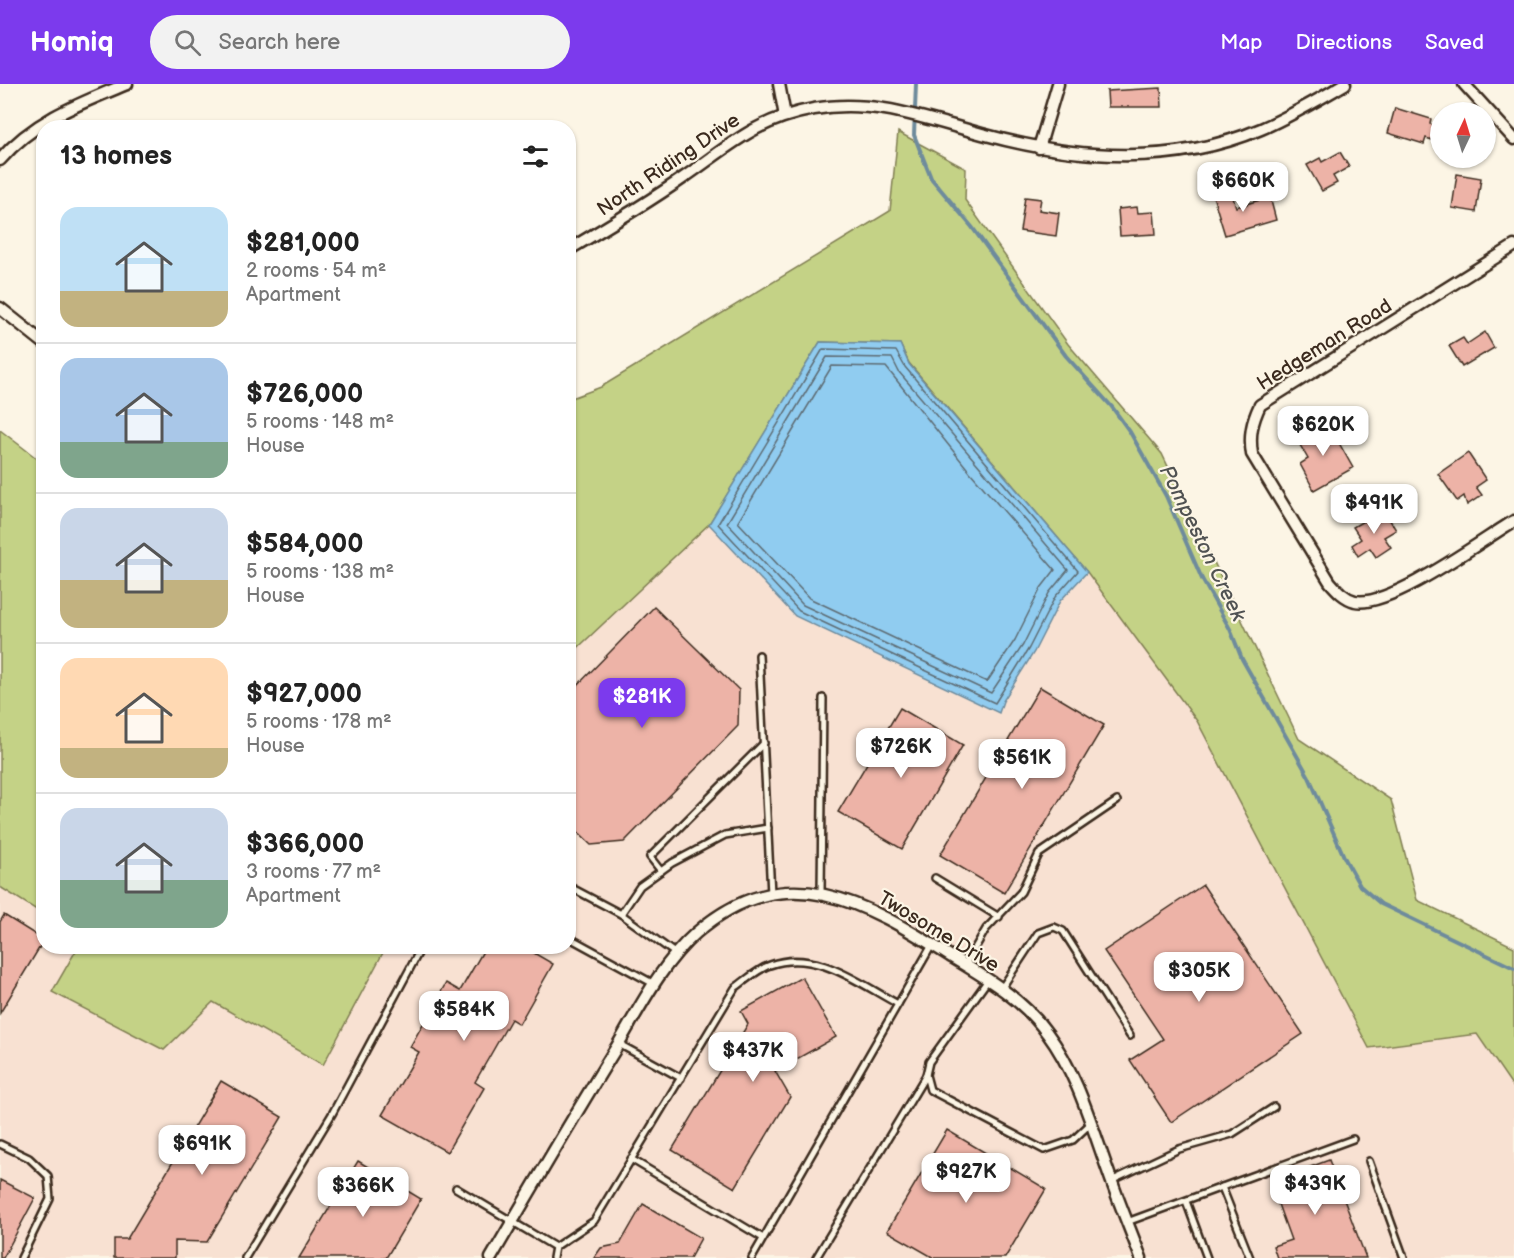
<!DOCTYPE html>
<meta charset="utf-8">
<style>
:root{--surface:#fff;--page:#f2f2f2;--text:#222;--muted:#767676;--line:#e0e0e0;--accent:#7c3aed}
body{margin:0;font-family:"Balsamiq Sans",sans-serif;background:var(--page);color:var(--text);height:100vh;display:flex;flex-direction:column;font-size:22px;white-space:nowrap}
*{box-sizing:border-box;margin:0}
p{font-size:20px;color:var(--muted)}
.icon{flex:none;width:33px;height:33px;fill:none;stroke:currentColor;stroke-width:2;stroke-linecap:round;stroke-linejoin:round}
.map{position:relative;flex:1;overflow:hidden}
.side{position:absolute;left:36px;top:36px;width:540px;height:834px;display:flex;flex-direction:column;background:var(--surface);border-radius:24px;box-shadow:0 2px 4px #0004}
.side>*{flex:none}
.needle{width:39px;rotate:4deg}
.tools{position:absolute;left:1430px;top:18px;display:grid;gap:12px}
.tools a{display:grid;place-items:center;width:66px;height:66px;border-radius:50%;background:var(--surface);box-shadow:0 2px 4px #0004;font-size:30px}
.price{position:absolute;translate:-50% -51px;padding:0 14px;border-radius:12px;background:#fff;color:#222;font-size:20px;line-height:39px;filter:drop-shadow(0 2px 3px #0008)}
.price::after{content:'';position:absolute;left:50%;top:36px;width:18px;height:14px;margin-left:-9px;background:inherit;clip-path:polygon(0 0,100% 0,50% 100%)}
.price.on{background:var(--accent);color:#fff}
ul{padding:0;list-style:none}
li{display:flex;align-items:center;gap:18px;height:150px;padding:0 24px}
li+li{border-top:2px solid var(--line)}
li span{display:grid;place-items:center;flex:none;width:168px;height:120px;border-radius:18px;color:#555}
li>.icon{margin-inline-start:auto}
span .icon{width:72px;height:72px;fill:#fffc;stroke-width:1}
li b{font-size:26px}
h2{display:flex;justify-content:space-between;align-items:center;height:72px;padding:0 24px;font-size:26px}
header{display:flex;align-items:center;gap:36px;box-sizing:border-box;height:84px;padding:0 30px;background:var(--accent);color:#fff}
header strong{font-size:28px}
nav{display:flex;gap:33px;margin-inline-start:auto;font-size:21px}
.search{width:420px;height:54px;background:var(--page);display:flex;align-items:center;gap:15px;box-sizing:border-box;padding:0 21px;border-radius:33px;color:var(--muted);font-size:22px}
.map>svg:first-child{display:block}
.built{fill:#f8e1d2}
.green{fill:#c4d286;stroke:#807e52;stroke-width:1.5}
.water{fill:#90ccf0;stroke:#6e8b9c;stroke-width:1.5}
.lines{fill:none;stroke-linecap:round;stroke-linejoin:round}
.shore{stroke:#5d6b72;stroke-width:1.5}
.stream{stroke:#6e8b9c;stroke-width:4}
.building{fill:#edb3a7;stroke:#3b2a1e;stroke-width:1.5}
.lane-casing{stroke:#3b2a1e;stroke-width:10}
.street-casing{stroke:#3b2a1e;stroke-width:15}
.lane{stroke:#fcf5e5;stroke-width:5}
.street{stroke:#fcf5e5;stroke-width:10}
.labels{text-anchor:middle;stroke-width:4.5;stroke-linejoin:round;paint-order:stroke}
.street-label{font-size:20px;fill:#3b2a1e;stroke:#fcf5e5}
.water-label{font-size:21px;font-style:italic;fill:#505252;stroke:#fcf5e5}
</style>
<header>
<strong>Homiq</strong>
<div class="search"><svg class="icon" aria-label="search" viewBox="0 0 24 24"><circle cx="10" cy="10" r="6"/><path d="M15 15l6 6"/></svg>Search here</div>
<nav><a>Map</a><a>Directions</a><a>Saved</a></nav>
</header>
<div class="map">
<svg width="1514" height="1174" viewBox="0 0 1514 1174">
<rect width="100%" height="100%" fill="#fcf5e5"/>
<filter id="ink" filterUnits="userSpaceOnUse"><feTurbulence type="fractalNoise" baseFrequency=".0167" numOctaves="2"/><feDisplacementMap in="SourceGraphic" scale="12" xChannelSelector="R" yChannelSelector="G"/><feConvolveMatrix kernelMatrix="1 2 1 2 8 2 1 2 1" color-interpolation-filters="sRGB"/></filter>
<g filter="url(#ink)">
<polygon class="built" points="950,210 1087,488 1197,637 1369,964 1477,950 1514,1004 1514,1174 0,1174 0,383 43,415 44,862 568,862 569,455"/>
<g class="green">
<polygon points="898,48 966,85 965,116 1068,260 1162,370 1299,655 1391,716 1417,816 1514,863 1514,1004 1477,950 1369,964 1197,637 1087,488 909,279 900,260 820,258 709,440 569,572 569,315 601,303 890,127"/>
<polygon points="0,346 43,379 43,830 0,803"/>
<polygon points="78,863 78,862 386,863 323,981 213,918 164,966 52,908"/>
</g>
<polygon class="water" points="820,258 900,260 909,280 1087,488 1060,517 1034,568 1003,617 999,629 795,532 709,440"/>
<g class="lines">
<g class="shore">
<polygon points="823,265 896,267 905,283 1078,487 1055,513 1029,564 995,619 799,527 718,440"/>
<polygon points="827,273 892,274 899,288 1068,486 1049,509 1023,561 991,609 803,521 727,439"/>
<polygon points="832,282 886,283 970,388 1055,486 1041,504 1015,556 987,598 809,514 738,438"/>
</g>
<polyline class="stream" points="916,0 914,51 931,94 972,143 1066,272 1112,323 1130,348 1166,412 1202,495 1230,545 1242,575 1309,693 1345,775 1360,802 1381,820 1514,884"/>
</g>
<g class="building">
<polygon points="1161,4 1162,23 1108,23 1107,7"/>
<polygon points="1395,24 1431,35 1430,40 1439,43 1435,57 1426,54 1424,60 1388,49"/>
<polygon points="1340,68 1349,83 1333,92 1337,99 1322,107 1307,81 1320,74 1322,78"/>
<polygon points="1457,90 1481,94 1476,128 1452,124"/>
<polygon points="1231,107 1236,123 1270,113 1276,136 1225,151 1213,112"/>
<polygon points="1025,113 1041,115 1039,126 1059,129 1056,152 1020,147"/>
<polygon points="1137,123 1138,129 1154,128 1156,150 1120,152 1118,125"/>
<polygon points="1485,248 1494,264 1462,283 1449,262 1463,254 1467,260"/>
<polygon points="1315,343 1319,349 1330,343 1353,384 1314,406 1300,380 1308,375 1296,354"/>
<polygon points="1468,369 1486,396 1476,403 1482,411 1467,421 1464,412 1457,417 1438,390"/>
<polygon points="1385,428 1396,446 1384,453 1391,463 1376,473 1370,464 1358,472 1352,461 1361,455 1353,443 1372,432 1374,434"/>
<polygon points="654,523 739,606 738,642 624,758 591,761 568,739 568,611"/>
<polygon points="1040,603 1104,641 1004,809 940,771"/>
<polygon points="900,624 963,661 902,765 838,728"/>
<polygon points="1203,801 1303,950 1171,1038 1130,976 1163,955 1104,867"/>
<polygon points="4,831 44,856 0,929 0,838"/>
<polygon points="486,862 522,862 553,880 519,940 511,935 475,998 484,1004 447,1068 382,1031 419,968 410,963 446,899 460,907"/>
<polygon points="802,893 836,953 775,987 790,1013 735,1104 672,1066 748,940 741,927"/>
<polygon points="221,997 282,1033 207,1158 175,1157 175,1174 114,1174 114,1155 127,1155"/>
<polygon points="947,1046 1046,1105 1005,1174 934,1174 887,1147"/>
<polygon points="1329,1076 1366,1174 1277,1174 1273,1162 1291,1156 1270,1098"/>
<polygon points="358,1077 421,1115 386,1174 299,1174"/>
<polygon points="0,1096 35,1114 3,1174 0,1174"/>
<polygon points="643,1120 701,1154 690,1174 594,1174 601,1164 620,1160"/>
</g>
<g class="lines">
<g class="lane-casing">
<g id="lane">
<polyline points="759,571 771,810"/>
<polyline points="661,787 650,773 764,659"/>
<polyline points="935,794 999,833"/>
<polyline points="568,802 621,830"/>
<polyline points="821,809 823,614"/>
<polyline points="568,853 654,900"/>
<polyline points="676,870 621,830 640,802 672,779 725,751 768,744"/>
<polyline points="965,881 986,845 1021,808 1039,770 1117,717"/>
<polyline points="988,896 929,978 926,991 930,1006 1044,1066 1073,1056 1091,1039"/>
<polyline points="1001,905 1038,849 1054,843 1063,847 1130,952"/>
<polyline points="619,960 681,994"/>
<polyline points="0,1060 29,1074 48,1092 50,1115 21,1174"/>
<polyline points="631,1075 763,1154"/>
<polyline points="1369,1077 1404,1174"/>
<polyline points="1111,1097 1179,1065 1232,1050 1274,1023"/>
<polyline points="1222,1103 1353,1055"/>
<polyline points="456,1104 555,1163"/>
<polyline points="1186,1117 1207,1174"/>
<polyline points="1127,1138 1222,1103 1250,1174"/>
<polyline points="245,1174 332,1030 422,862"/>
<path d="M553,1174L555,1163L594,1137L735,904C746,896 758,885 770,881C816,864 860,900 898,920"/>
<polyline points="752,1174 932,861"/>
<polyline points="816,1174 926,991"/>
</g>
</g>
<g class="street-casing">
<g id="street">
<polyline points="779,0 785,32"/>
<polyline points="1464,0 1514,55"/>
<polyline points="1039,64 1058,0"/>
<path d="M0,76C34,36 81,19 127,0"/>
<path d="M1514,162L1260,321C1252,338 1249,351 1252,370L1330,498C1337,506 1344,514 1355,517C1390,524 1482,456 1514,437"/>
<path d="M568,166C607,143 646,120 683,94C730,62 754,36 814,25C873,14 926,35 982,50C1073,75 1172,83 1261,45C1291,32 1318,16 1345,0"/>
<polyline points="0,224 44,259"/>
<path d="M491,1174C532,1104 573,1033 616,964C639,925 661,880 696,849C785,771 865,818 950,872C985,893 1023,915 1047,949C1077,989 1091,1040 1108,1087C1118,1116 1130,1145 1141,1174"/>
</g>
</g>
<use href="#lane" class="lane"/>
<use href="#street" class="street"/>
</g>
</g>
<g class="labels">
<g class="street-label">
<text transform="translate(668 80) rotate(-34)" y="7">North Riding Drive</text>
<text transform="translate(1324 260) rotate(-32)" y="7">Hedgeman Road</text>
<text transform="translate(939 847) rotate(31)" y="7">Twosome Drive</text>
</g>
<g class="water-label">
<text transform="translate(1203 459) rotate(64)" y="7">Pompeston Creek</text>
</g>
</g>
</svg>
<div class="tools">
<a><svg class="needle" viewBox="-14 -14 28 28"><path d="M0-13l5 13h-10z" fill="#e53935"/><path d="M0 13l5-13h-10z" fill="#767676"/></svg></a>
</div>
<b class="price" style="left:1243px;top:129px">$660K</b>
<b class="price" style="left:1323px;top:373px">$620K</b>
<b class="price" style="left:1374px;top:451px">$491K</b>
<b class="price on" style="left:642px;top:645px">$281K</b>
<b class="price" style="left:901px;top:695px">$726K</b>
<b class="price" style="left:1022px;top:706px">$561K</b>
<b class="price" style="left:1199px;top:919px">$305K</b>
<b class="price" style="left:464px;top:958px">$584K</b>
<b class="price" style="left:753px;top:999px">$437K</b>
<b class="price" style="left:202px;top:1092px">$691K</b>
<b class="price" style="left:966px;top:1120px">$927K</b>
<b class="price" style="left:1315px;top:1132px">$439K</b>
<b class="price" style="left:363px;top:1134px">$366K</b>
<section class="side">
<h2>13 homes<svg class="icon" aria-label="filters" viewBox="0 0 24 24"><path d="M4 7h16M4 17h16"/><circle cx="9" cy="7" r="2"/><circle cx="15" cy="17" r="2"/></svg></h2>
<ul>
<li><span style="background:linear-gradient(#bfe0f5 70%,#c2b280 0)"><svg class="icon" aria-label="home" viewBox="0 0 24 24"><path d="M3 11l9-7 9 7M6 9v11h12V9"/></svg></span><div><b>$281,000</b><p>2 rooms · 54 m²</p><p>Apartment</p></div></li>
<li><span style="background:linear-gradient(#a9c7e8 70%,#7fa58c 0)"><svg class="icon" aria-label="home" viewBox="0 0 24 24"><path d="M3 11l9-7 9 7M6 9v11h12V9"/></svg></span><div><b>$726,000</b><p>5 rooms · 148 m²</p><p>House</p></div></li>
<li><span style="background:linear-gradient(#c9d6e8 60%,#c2b280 0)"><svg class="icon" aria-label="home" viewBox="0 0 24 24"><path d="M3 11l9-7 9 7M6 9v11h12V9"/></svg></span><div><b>$584,000</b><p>5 rooms · 138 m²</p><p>House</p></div></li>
<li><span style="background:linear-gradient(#ffd9b3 75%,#c2b280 0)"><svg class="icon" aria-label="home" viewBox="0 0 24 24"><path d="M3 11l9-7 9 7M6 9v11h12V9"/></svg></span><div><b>$927,000</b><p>5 rooms · 178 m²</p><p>House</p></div></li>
<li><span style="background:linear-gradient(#c9d6e8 60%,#7fa58c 0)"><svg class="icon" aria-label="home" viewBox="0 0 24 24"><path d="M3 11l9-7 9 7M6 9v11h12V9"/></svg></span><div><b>$366,000</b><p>3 rooms · 77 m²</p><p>Apartment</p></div></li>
</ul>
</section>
</div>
